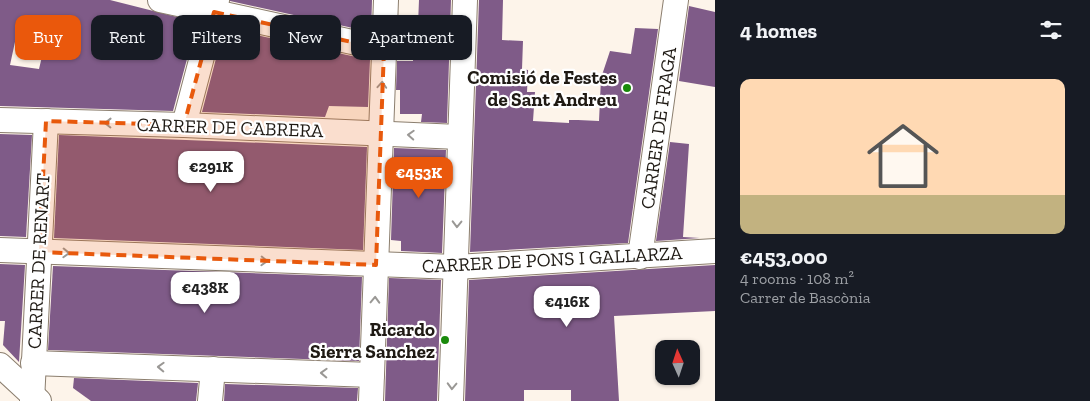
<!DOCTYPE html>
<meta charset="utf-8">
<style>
:root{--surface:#171b24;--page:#20242c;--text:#f1f3f6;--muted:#9ea1a6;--line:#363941;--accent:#ea580c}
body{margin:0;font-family:"Zilla Slab",serif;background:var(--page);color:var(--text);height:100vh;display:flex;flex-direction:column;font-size:19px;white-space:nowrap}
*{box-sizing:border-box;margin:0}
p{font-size:16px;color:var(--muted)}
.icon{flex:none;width:28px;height:28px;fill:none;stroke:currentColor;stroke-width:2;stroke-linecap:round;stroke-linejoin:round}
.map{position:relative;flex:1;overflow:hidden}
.drawer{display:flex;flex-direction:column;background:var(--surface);width:375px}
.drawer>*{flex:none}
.hud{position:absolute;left:15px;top:15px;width:475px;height:45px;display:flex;gap:10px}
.needle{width:32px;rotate:357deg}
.buttons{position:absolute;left:655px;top:340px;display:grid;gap:10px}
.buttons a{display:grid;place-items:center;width:45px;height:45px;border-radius:10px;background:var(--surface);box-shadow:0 1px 4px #0004;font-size:25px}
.price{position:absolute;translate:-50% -42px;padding:0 11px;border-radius:10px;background:#fff;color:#222;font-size:16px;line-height:32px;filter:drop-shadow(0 1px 2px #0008)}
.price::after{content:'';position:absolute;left:50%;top:30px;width:15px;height:11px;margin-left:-8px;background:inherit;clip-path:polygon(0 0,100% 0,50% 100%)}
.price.current{background:var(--accent);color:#fff}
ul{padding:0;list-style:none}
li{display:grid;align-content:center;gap:10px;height:265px;padding:0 25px}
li+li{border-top:1px solid var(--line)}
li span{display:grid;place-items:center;height:155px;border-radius:10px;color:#555}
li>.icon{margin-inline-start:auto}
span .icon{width:90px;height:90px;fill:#fffc;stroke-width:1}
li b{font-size:21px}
h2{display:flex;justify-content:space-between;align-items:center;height:60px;padding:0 25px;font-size:21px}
.pill{padding:0 18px;border-radius:10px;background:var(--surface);box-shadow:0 1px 4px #0004;font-size:18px;line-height:45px}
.pill.current{background:var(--accent);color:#fff}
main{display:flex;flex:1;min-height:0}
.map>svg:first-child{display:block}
.building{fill:#7f5b88;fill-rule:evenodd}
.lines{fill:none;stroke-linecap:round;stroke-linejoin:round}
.street-casing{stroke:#8b7e6e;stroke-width:26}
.street{stroke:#fff;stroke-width:24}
.oneway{stroke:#9a9895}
.marked{fill:#e8590c;fill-opacity:0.2;stroke:#e8590c;stroke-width:4;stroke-dasharray:10 6;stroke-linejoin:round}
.poi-dot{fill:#1a8a0b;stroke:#fff;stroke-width:2}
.labels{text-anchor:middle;stroke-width:4.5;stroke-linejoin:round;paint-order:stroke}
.poi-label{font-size:19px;font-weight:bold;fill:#1f1a14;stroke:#fff;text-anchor:end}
.street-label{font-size:19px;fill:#1f1a14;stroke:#fff}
</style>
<main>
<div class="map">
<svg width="715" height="401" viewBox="0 0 715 401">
<rect width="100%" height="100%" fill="#fdf4ea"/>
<g class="building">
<path d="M0,0H110L197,22L173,111L0,106ZM18,28L47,36L39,69L10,65Z"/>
<polygon points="230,0 372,0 371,32 230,1"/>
<polygon points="419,0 451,0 447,123 421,122 422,114 400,114 400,90 396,90 397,61 413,61 413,49 417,49"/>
<polygon points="479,0 503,0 502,40 523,41 522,69 528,70 527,92 535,92 533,121 569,123 569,120 578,120 599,121 601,78 610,51 631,54 635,28 658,29 628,243 470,252"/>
<polygon points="689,6 715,12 715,87 679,81"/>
<polygon points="224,28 370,60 368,107 329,106 325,117 202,112"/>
<polygon points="0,134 32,135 26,237 0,236"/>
<polygon points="59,135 367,147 363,250 54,238"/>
<polygon points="670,142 689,144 683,237 700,238 656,241"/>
<polygon points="394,148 446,150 442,253 401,251 401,241 391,240"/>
<polygon points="0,264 25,265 19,362 3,345 5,321 0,321"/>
<polygon points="715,265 715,311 614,316 619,401 571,401 571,390 524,390 524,401 465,401 469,280"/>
<polygon points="53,266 362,277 359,361 48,350"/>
<polygon points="389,278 441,280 437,401 385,401"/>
<polygon points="74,378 198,383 196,401 91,401 73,388"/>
<polygon points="225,384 358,388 357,401 224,401"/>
</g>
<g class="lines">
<g class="street-casing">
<g id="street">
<polyline points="160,0 384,49"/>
<polyline points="0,120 184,125 459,137"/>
<polyline points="184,125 217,0"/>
<polyline points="0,250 456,267 715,251"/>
<polyline points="640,257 676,0"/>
<polyline points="33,363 372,375"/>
<polyline points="0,365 39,401"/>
<polyline points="32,401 46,121"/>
<polyline points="210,401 213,369"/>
<polyline points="371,401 386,0"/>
<polyline points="451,401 465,0"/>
</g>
</g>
<use href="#street" class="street"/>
</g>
<defs><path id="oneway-chevron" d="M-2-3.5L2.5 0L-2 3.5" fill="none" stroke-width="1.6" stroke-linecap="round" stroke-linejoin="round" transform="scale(1.25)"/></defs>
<g class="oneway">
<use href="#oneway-chevron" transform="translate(382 85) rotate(-86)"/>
<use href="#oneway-chevron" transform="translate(108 123) rotate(-179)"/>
<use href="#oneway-chevron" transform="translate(411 135) rotate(-177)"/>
<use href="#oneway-chevron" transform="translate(457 224) rotate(91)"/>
<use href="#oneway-chevron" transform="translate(66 253) rotate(2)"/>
<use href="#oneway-chevron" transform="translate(264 261) rotate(2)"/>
<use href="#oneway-chevron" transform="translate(375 300) rotate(-88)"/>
<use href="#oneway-chevron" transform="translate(161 367) rotate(-178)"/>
<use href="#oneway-chevron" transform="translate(324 373) rotate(-178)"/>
<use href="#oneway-chevron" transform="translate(452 386) rotate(92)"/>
</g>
<path class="marked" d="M214,12L384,49L376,265L39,252L46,121L184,125Z"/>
<g class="poi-dot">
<circle cx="627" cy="88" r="5"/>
<circle cx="445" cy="340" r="5"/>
</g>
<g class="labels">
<g class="poi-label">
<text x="617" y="84">Comisió de Festes<tspan x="617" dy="22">de Sant Andreu</tspan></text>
<text x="435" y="336">Ricardo<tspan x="435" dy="22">Sierra Sanchez</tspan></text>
</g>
<g class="street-label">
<text transform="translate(230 127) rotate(2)" y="7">CARRER DE CABRERA</text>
<text transform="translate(658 128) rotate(-82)" y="7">CARRER DE FRAGA</text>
<text transform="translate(552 259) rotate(-3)" y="7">CARRER DE PONS I GALLARZA</text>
<text transform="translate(38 261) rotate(-87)" y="7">CARRER DE RENART</text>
</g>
</g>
</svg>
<div class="buttons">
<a><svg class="needle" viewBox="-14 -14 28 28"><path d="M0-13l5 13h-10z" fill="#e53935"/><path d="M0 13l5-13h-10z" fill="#9ea1a6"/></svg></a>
</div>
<b class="price" style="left:211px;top:193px">€291K</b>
<b class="price current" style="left:419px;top:199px">€453K</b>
<b class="price" style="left:205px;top:314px">€438K</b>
<b class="price" style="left:567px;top:328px">€416K</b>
<div class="hud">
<a class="pill current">Buy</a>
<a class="pill">Rent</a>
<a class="pill">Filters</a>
<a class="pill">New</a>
<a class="pill">Apartment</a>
</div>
</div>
<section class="drawer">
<h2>4 homes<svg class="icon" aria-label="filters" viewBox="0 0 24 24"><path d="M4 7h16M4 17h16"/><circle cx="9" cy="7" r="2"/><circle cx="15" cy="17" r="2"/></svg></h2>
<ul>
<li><span style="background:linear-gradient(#ffd9b3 75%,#c2b280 0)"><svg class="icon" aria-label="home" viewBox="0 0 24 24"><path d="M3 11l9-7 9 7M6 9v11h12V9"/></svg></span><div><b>€453,000</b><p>4 rooms · 108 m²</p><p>Carrer de Bascònia</p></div></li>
</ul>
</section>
</main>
